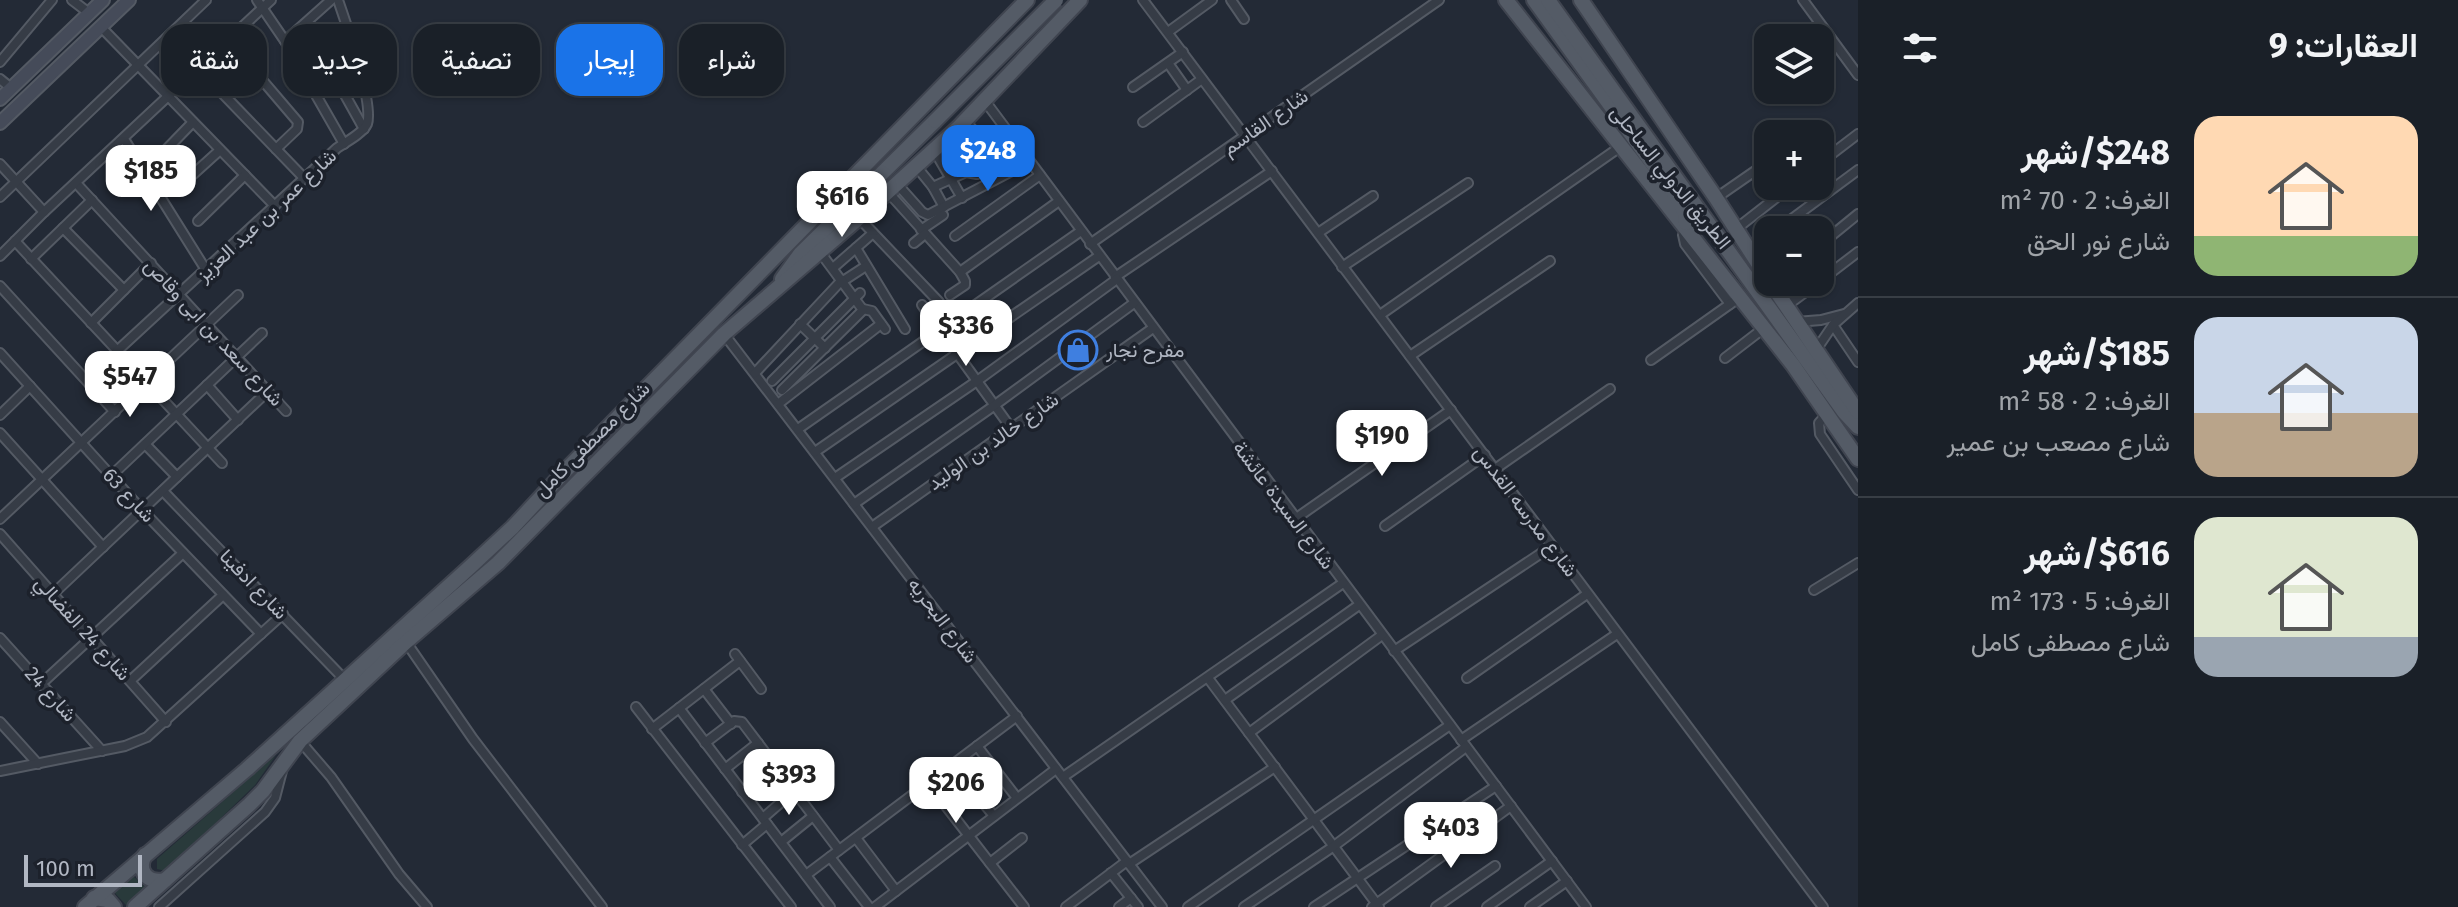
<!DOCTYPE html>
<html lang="ar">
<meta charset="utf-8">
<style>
:root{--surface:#1a2028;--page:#232830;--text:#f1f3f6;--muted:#9fa3a8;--line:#383e45;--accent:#1a73e8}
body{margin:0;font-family:"Fira Sans",Vazirmatn,sans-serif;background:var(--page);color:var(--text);direction:rtl;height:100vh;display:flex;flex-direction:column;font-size:30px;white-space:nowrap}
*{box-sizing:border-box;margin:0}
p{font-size:26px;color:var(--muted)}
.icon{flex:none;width:44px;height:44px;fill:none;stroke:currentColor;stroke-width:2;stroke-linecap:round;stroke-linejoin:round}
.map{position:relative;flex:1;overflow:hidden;direction:ltr}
.sheet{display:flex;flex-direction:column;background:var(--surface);width:600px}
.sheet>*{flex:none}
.guide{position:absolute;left:24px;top:24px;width:760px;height:72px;direction:rtl;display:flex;gap:16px}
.tools{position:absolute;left:1754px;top:24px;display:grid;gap:16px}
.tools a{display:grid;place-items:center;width:80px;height:80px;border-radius:16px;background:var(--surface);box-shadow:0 2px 6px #0004,0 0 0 2px var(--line);font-size:40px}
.scale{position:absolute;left:24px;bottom:20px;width:118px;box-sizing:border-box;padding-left:8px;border:4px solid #b1b7c3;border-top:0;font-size:22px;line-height:28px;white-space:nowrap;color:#b1b7c3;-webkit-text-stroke:6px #1c212b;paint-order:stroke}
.price{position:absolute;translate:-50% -68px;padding:0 18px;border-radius:16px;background:#fff;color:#222;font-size:26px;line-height:52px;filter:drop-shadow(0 2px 4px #0008)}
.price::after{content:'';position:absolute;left:50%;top:48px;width:24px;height:18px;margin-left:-12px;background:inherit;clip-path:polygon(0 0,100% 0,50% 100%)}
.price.selected{background:var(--accent);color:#fff}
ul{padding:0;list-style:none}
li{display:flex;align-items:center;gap:24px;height:200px;padding:0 40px}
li+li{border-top:2px solid var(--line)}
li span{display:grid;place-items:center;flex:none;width:224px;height:160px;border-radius:24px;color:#555}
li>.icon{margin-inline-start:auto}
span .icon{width:96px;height:96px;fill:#fffc;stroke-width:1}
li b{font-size:34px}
h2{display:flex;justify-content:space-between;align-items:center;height:96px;padding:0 40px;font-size:34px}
.chip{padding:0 28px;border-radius:24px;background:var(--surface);box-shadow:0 2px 6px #0004,0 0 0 2px var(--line);font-size:28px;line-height:72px}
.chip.selected{background:var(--accent);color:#fff}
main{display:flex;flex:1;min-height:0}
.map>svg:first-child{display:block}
.grass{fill:url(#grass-tufts)}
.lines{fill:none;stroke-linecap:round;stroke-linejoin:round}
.street-casing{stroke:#545a64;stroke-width:12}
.secondary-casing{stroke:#545a64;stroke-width:16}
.primary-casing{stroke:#404550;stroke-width:18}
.street{stroke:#363c46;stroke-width:8}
.secondary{stroke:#454b59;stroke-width:12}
.primary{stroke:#545b66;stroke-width:14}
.primary-bridge-casing{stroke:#404550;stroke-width:18;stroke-linecap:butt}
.primary-bridge{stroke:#545b66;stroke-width:14}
.labels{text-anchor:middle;stroke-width:7;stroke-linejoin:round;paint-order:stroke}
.street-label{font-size:20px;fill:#b1b7c3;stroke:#1c212b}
.poi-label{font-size:20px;fill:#b1b7c3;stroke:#1c212b;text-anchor:start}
</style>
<main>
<section class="sheet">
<h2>العقارات: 9<svg class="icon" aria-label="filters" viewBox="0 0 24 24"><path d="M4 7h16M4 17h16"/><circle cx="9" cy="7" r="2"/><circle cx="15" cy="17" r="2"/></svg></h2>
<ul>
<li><span style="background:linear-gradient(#ffd9b3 75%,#8fb573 0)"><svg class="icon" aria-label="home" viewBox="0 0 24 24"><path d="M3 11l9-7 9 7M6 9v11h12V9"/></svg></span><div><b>$248/شهر</b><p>الغرف: 2 · 70 m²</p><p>شارع نور الحق</p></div></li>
<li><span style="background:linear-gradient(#c9d6e8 60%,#b9a48a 0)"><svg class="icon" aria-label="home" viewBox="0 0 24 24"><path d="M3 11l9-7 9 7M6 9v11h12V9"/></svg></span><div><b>$185/شهر</b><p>الغرف: 2 · 58 m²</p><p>شارع مصعب بن عمير</p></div></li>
<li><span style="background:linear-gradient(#dfe7d0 75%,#9aa5b1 0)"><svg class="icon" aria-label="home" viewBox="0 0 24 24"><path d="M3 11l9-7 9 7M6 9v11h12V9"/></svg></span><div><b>$616/شهر</b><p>الغرف: 5 · 173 m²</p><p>شارع مصطفى كامل</p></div></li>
</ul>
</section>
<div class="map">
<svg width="1858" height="907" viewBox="0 0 1858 907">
<defs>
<pattern id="grass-tufts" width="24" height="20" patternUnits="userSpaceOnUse" patternTransform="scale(2)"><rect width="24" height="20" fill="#293a3b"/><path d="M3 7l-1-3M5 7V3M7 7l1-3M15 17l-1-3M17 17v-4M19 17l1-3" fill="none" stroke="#465456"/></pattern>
</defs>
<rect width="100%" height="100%" fill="#232a36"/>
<g class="grass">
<polygon points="276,755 255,785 166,871 157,869 157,859"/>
<polygon points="132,875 147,889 127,906 114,892"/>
</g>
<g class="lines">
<g class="street-casing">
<g id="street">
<polyline points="72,0 89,13"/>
<polyline points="257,0 285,41 344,144"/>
<polyline points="1143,0 1823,907"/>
<polyline points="1231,0 1244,19"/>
<polyline points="1803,0 1858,75"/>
<polyline points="100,26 275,206"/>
<polyline points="1168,32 1212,0"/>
<polyline points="228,40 298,122 297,129 276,149"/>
<polyline points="285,41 331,0"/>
<polyline points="0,62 52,0"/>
<polyline points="1168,63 1187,90"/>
<polyline points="198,68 304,178"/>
<polyline points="304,75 350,35"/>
<polyline points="0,79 11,88"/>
<polyline points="340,86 364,129"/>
<polyline points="1133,87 1183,52"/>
<polyline points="985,101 1586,907"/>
<polyline points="965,121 991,150"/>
<polyline points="1143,122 1202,79"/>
<polyline points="958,128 990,166"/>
<polyline points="1808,134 1809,133"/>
<polyline points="124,139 206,270"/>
<polyline points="934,150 962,198"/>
<polyline points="160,156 193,122"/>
<polyline points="1820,163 1858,134"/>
<polyline points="0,164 44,212"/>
<polyline points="916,166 933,187 944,207"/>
<polyline points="76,183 286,411"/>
<polyline points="897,184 922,212 928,215 1029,162"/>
<polyline points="933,187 966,172 977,174 999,161"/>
<polyline points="178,188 220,150"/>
<polyline points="888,192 960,272 1059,201"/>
<polyline points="0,197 206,0"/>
<polyline points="1716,198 1768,162"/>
<polyline points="859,218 939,302"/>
<polyline points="198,221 245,175"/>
<polyline points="63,228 124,290"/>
<polyline points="1686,228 1683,235 1685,244 1730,304"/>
<polyline points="1736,229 1791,186"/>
<polyline points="921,230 943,215"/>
<polyline points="1777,230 1858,170"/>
<polyline points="1318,233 1373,196"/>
<polyline points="955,236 1040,175"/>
<polyline points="15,241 222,463"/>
<polyline points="914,243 925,234"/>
<polyline points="1090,244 1439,0"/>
<polyline points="1820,245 1858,214"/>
<polyline points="856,248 905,329"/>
<polyline points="1749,250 1768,236"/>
<polyline points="0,256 44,212 271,0"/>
<polyline points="31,259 92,200"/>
<polyline points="1342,267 1468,183"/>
<polyline points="833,268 873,233"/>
<polyline points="1115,277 1272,171"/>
<polyline points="843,281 866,266"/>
<polyline points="1820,281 1858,252"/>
<polyline points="0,286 115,412"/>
<polyline points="950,295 965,285 965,281 960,272"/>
<polyline points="922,305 1011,428"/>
<polyline points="1785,307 1819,282"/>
<polyline points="863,309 872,311 885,329"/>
<polyline points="1380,315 1620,147"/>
<polyline points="1796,322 1821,320 1844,314"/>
<polyline points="91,323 151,263"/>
<polyline points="800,324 825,348"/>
<polyline points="1833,325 1858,362"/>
<polyline points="724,334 1162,907"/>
<polyline points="1816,350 1833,325 1858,303"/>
<path d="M117,351L337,148C346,142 363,133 367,124C374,104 346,23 338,0"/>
<polyline points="0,353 142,510 261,634"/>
<polyline points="1410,356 1550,261"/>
<polyline points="1725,358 1764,328"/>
<polyline points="1651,360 1740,297"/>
<polyline points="755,373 842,280"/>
<polyline points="772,381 860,293"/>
<polyline points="207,385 238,420"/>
<polyline points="782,390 863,310 820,252"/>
<polyline points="778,404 881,324"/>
<polyline points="1827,414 1819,423 1820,434 1858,490"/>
<polyline points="0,415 30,386"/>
<polyline points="798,429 1081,231"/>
<polyline points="0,433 103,547"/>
<polyline points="145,444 177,477"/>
<polyline points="815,452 1099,256"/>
<polyline points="1495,469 1610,389"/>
<polyline points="111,476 262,333"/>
<polyline points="835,478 977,381 1117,279"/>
<polyline points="163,491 344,679"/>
<polyline points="854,504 995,405 1134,303"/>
<polyline points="0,519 238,295"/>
<polyline points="1295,519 1451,410"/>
<polyline points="1385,526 1485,455"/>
<polyline points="872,527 1153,328"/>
<polyline points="0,534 166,722"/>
<polyline points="1814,590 1858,563"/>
<polyline points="53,594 268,391"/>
<polyline points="0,638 102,751"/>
<polyline points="406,642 473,739 602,907"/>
<polyline points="1394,651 1552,546"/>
<polyline points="735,654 761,689"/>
<polyline points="1208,678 1379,907"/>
<polyline points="1467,678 1587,594"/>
<polyline points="130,681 223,595"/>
<polyline points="41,684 183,553"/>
<polyline points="704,689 731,724"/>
<polyline points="1225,700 1359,605"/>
<polyline points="636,707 791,907"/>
<polyline points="679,708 830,907"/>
<polyline points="0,722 38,764"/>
<polyline points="652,729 740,661"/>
<polyline points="1249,733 1382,635"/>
<polyline points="1461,740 1617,634"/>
<polyline points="300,741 331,777 399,874 427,907"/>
<polyline points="705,743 734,721 742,722 839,850"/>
<polyline points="977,746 1017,798"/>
<polyline points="952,765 994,816"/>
<polyline points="725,769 758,743"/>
<polyline points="0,771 125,746 147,737 283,614"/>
<polyline points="1063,777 1343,583"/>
<polyline points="928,783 1024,907"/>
<polyline points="742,792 775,765"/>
<polyline points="763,818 794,791"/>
<polyline points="856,838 896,891"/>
<polyline points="781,842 813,816"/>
<polyline points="742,845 767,824"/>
<polyline points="830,857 869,907"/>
<polyline points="990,863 1022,838"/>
<polyline points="1129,864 1275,767"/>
<polyline points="1111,873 1138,907"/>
<polyline points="806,875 1017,716"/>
<polyline points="159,907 265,812 275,798 282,771"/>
<polyline points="875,907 1056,769"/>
<polyline points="1066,907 1127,861"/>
<polyline points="1119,907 1131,898"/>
<polyline points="1188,907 1450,725"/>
<polyline points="1244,907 1334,846 1466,747"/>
<polyline points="1314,907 1496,786"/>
<polyline points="1372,907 1511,806"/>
<polyline points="1436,907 1495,866"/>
<polyline points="1487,907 1552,861"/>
<polyline points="1530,907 1567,881"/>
</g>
</g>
<g class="secondary-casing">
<g id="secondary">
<polyline points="0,99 103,0"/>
<polyline points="0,123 129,0"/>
</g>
</g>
<g class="primary-casing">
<g id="primary">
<polyline points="1506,0 1793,365 1858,459"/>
<polyline points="1534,0 1678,199 1685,213 1686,223"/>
<polyline points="1548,0 1844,412 1858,427"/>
<polyline points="1581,0 1716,198 1768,279"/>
<polyline points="782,279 800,254 935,121"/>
<polyline points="1770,282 1858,412"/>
<path d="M145,855C136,871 148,884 165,880"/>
<polyline points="94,898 108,900 114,907"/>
<polyline points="85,907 247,769 470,567 513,527 567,469 1027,0"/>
<polyline points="135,907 249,805 263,791 300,741 406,642 498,563 724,334 859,218 958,128 1080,0"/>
</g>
</g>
<use href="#street" class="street"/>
<use href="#secondary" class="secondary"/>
<use href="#primary" class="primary"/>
<g class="primary-bridge-casing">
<polyline id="primary-bridge" points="935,121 1056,0"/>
</g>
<use href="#primary-bridge" class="primary-bridge"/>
</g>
<defs>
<g id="shop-ring" transform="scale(2)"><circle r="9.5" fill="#1c212b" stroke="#3f7fe0" stroke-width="1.5"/><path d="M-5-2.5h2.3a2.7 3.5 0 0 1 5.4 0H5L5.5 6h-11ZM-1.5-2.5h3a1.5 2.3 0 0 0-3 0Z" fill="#3f7fe0"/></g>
</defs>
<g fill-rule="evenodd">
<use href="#shop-ring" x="1078" y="350"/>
</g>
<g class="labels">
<g class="street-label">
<text transform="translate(1265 122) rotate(-35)" y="7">شارع القاسم</text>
<text transform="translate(1671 177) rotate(51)" y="7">الطريق الدولي الساحلى</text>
<text transform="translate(266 215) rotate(-43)" y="7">شارع عمر بن عبد العزيز</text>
<text transform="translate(214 332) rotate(47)" y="7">شارع سعد بن ابى وقاص</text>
<text transform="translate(592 439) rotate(-45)" y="7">شارع مصطفى كامل</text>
<text transform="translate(993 441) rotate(-35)" y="7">شارع خالد بن الوليد</text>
<text transform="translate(129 495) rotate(47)" y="7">شارع 63</text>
<text transform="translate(1284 505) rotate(53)" y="7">شارع السيدة عائشة</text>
<text transform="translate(1526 511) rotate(53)" y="7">شارع مدرسه القدس</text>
<text transform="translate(254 584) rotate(46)" y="7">شارع ادفينا</text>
<text transform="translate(943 620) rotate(53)" y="7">شارع البحريه</text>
<text transform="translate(83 628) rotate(48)" y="7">شارع 24 الفضالي</text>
<text transform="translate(51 694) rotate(48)" y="7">شارع 24</text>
</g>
<g class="poi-label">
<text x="1106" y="357">مفرح نجار</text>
</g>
</g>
</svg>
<div class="tools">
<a><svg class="icon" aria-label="layers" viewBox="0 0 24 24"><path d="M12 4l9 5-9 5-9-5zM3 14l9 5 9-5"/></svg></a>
<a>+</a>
<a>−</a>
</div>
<div class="scale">100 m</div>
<b class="price selected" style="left:988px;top:193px">$248</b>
<b class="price" style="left:151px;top:213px">$185</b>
<b class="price" style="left:842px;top:239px">$616</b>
<b class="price" style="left:966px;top:368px">$336</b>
<b class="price" style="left:130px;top:419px">$547</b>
<b class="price" style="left:1382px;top:478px">$190</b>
<b class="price" style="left:789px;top:817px">$393</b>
<b class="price" style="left:956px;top:825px">$206</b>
<b class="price" style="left:1451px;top:870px">$403</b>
<div class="guide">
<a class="chip">شراء</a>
<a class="chip selected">إيجار</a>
<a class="chip">تصفية</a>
<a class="chip">جديد</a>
<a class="chip">شقة</a>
</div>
</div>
</main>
